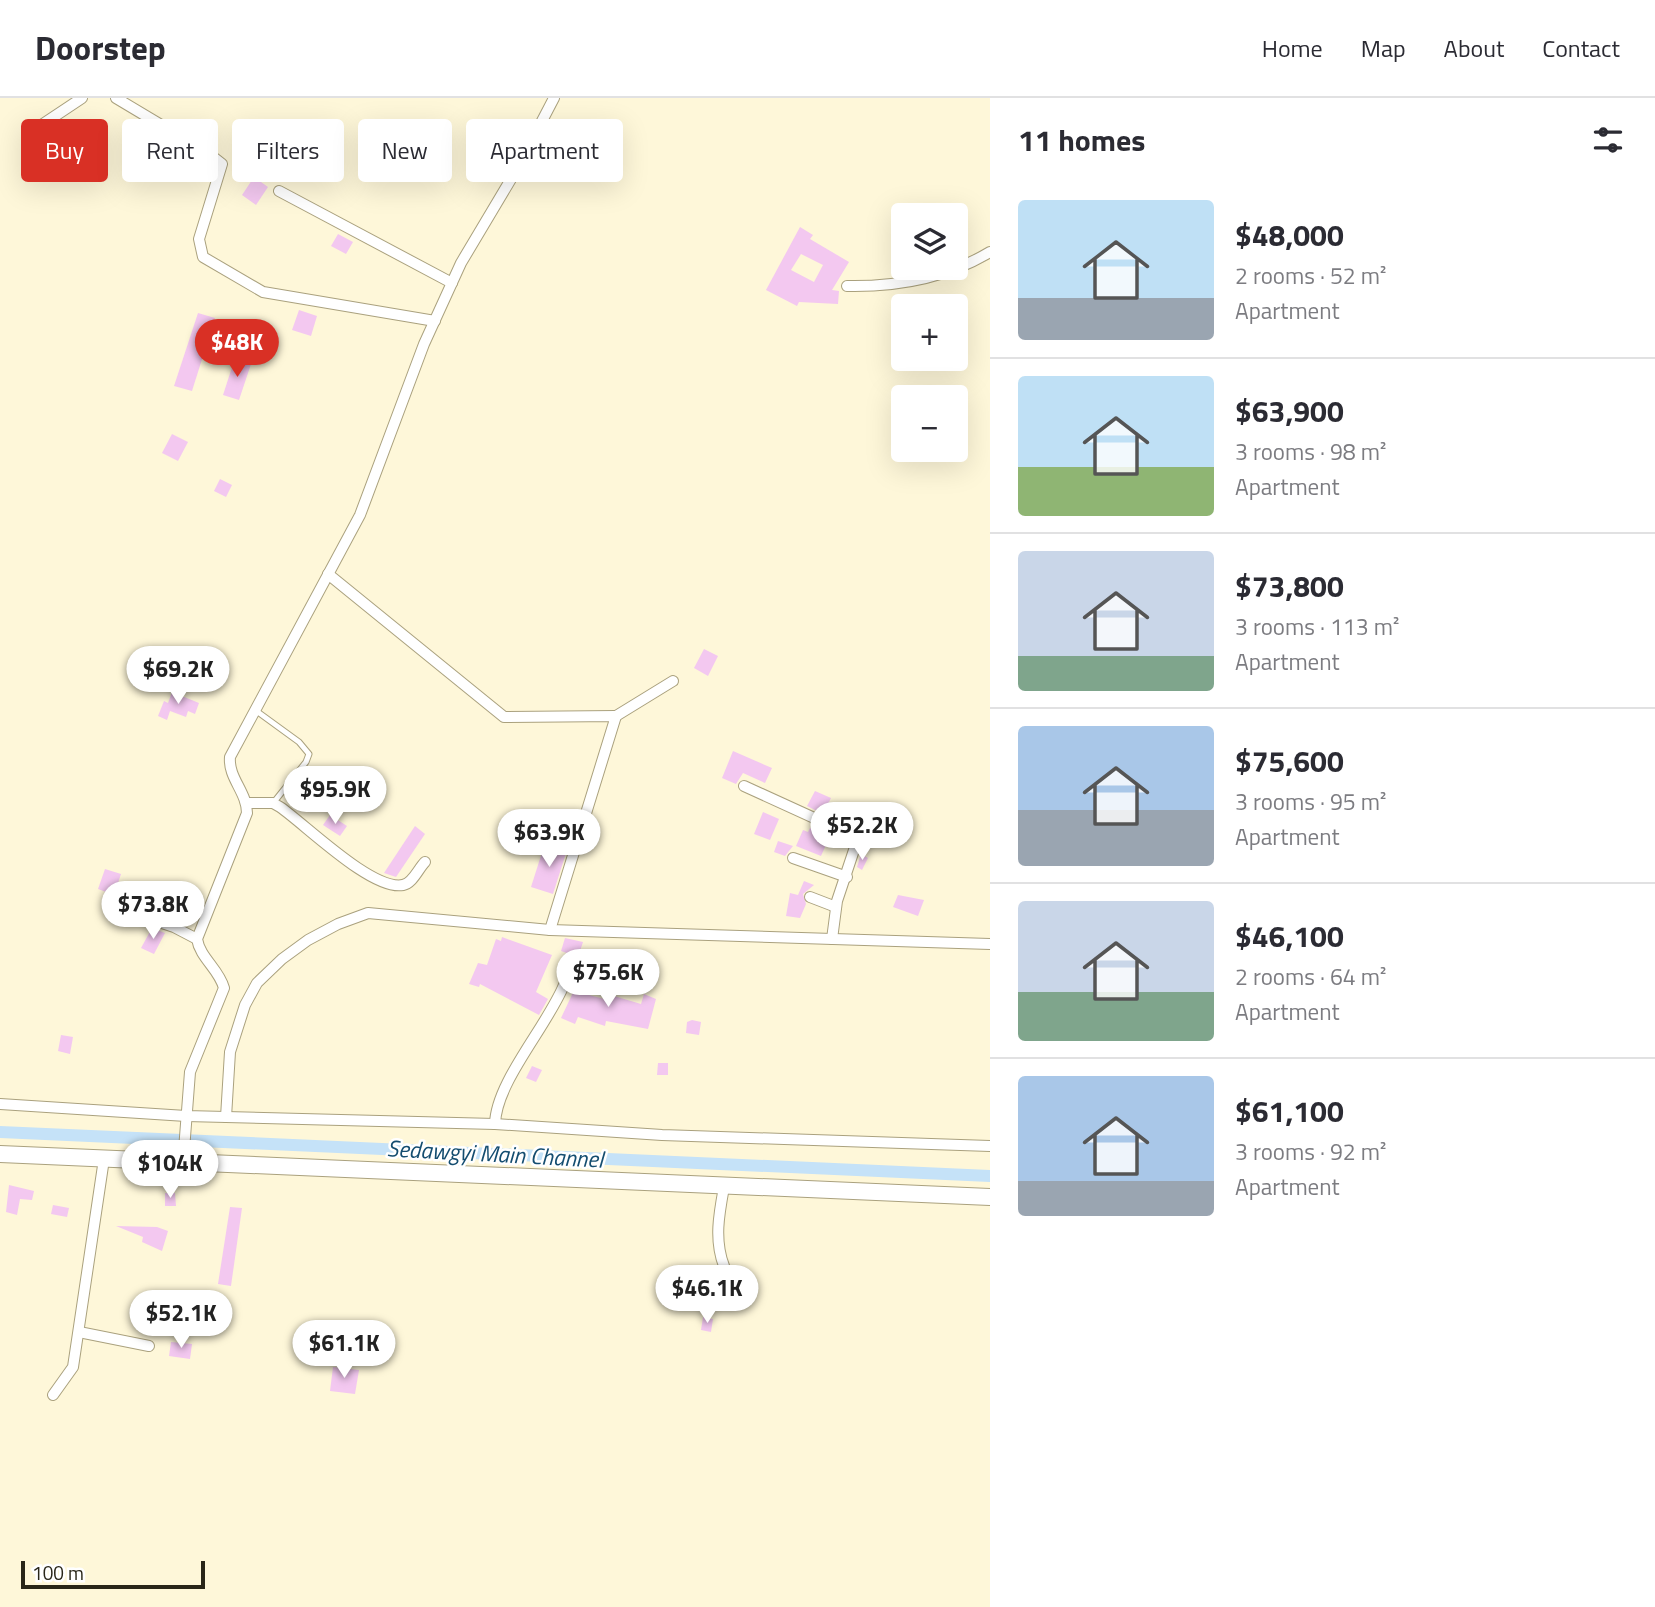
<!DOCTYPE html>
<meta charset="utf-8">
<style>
:root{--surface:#fff;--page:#f7f7f7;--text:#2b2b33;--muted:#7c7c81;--line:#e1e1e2;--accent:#d93025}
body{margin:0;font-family:"Titillium Web",sans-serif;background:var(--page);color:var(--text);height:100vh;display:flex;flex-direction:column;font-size:26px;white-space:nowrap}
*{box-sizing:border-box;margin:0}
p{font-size:23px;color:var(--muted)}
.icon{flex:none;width:38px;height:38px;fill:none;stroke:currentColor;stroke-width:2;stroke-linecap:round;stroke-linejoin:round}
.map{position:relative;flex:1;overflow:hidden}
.panel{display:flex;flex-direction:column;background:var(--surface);width:665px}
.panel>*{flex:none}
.guide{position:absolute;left:21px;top:21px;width:665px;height:63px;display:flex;gap:14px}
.tools{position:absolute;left:891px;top:105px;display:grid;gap:14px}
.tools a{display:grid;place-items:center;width:77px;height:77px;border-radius:7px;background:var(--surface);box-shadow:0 7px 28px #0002;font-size:35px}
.scale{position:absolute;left:21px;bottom:18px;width:184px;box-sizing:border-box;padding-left:7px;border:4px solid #292618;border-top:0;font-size:19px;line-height:24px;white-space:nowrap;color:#292618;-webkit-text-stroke:5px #fff;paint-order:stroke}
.price{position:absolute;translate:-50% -60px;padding:0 16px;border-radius:24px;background:#fff;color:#222;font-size:23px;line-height:46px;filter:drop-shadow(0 2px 4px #0008)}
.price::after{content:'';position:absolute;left:50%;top:42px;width:21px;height:16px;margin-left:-10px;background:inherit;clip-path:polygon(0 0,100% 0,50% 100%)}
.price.active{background:var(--accent);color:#fff}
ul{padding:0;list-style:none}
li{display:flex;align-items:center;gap:21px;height:175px;padding:0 28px}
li+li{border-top:2px solid var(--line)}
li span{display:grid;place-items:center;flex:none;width:196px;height:140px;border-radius:7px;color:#555}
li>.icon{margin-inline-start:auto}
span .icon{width:84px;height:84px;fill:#fffc;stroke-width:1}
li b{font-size:30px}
h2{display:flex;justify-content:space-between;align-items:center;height:84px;padding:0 28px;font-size:30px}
.pill{padding:0 24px;border-radius:7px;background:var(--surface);box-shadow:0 7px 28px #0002;font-size:24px;line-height:63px}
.pill.active{background:var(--accent);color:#fff}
header{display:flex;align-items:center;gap:42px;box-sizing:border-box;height:98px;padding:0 35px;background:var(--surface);border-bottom:2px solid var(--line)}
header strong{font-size:33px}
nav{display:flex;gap:38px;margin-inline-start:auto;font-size:24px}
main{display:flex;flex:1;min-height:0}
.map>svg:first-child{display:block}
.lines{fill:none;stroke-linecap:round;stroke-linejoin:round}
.canal{stroke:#c5e2f8;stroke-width:12}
.building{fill:#f3c8f0;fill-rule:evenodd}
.lane-casing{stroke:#aaa17e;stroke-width:7}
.street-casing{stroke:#aaa17e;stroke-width:12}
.secondary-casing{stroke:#aaa17e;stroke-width:18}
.lane{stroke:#fff;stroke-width:5}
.street{stroke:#fff;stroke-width:10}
.secondary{stroke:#fff;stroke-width:16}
.labels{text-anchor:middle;stroke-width:5;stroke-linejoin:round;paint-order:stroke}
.water-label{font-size:23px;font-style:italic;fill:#144d70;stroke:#fff}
</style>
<header>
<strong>Doorstep</strong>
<nav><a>Home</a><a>Map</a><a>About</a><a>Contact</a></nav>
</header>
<main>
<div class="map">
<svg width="990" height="1509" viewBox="0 0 990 1509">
<rect width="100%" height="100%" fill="#fef7d9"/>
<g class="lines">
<polyline class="canal" points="0,1034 990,1078"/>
</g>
<g class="building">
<polygon points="254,79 268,89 256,107 242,97"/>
<path d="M800,129L813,137L810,141L849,164L832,192L839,193L838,206L799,204L797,208L766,192ZM801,156L823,167L814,184L791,172Z"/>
<polygon points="338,136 353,144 346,156 331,148"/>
<polygon points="299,212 317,218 311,238 292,232"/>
<polygon points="198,215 215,220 192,293 174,288"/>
<polygon points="235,260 251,266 239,302 223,297"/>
<polygon points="172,336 188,344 178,363 162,355"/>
<polygon points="220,381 232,387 226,399 214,393"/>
<polygon points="704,551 718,558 708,578 694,570"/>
<polygon points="172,594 199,605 195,616 188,613 186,619 170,613 167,622 158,618 164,603 168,605"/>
<polygon points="733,653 772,670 765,685 743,675 736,686 722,680"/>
<polygon points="306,675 317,683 303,701 293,694"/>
<polygon points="815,693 831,700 823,716 807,708"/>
<polygon points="763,714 779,721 770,742 754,736"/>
<polygon points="330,717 347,728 340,738 323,727"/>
<polygon points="415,728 425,736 396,779 384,775"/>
<polygon points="810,730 830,738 821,758 796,748 803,732 808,734"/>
<polygon points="778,743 793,748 785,758 774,754"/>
<polygon points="545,745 567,752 553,796 531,789"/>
<polygon points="861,756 868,760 862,772 857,769"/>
<polygon points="105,771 121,776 114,797 98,791"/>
<polygon points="804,783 814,787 803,796 806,806 800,820 786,818 790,795 798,797"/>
<polygon points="898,797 924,802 918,818 893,809"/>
<polygon points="152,830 165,835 154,856 141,850"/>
<polygon points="502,839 552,857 536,894 548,901 539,917 480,886 479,889 469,886 478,865 487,867 496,841 501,843"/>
<polygon points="565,840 583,844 578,859 561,853"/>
<polygon points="624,863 638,867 634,878 621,873"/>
<polygon points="578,884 592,889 589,897 612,903 614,898 641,906 644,896 656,901 648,931 606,923 605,928 578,919 575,926 561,920"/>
<polygon points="692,922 701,924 699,937 686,935 687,924"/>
<polygon points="61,937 73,939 70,956 58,953"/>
<polygon points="658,965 668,965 668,977 657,977"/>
<polygon points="532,968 542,972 536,984 526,980"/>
<polygon points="9,1087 34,1093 32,1102 20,1101 17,1117 6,1114"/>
<polygon points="165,1095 175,1095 176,1108 165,1108"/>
<polygon points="53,1107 69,1110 67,1119 51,1116"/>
<polygon points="230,1109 242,1110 231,1188 218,1186"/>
<polygon points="116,1128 157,1129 168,1133 162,1153 142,1144 143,1139"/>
<polygon points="712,1179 723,1180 719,1205 709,1204"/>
<polygon points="703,1219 713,1221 711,1234 701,1232"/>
<polygon points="171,1244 192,1246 190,1261 169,1258"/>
<polygon points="333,1269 359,1272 355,1296 330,1293"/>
</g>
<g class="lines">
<g class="lane-casing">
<polyline id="lane" points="255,612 299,644 309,656 306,664 274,704"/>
</g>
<g class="street-casing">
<g id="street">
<polyline points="116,0 208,55 222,66 199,141 203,159 263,194 435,223"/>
<polyline points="43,26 82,0"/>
<polyline points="279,93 452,185"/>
<path d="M847,188C897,189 945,181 990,154"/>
<polyline points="328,476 504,619 616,618 550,832"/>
<polyline points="616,618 673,583"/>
<polyline points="744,688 858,740 837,803 832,841"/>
<path d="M247,705H273L280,709C306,727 372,793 403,787C413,785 418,771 425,764"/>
<polyline points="793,760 847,779"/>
<polyline points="810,799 836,809"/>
<polyline points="117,810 174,829 197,841"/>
<polyline points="0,1006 186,1018 495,1026 662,1037 990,1048"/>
<polyline points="226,1019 230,954 245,907 257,885 282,861 308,842 338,826 368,815 550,832 990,846"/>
<path d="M495,1026C496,984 546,930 564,887"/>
<path d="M183,1065L190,974L224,890C219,871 200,860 197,841L247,715C247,694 228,680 230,659L360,417L424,246L461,165L517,71L554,0"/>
<path d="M724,1089C719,1116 714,1142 724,1168"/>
<polyline points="79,1234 149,1248"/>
<polyline points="53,1297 73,1269 104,1061"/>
</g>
</g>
<g class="secondary-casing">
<polyline id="secondary" points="0,1056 990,1099"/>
</g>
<use href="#lane" class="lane"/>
<use href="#street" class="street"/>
<use href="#secondary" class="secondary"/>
</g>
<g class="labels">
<g class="water-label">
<text transform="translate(495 1056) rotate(3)" y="8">Sedawgyi Main Channel</text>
</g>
</g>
</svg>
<div class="tools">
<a><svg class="icon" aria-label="layers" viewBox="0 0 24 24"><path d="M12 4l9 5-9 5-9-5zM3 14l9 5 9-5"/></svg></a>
<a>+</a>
<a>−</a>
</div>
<div class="scale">100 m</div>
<b class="price active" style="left:237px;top:281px">$48K</b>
<b class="price" style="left:178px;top:608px">$69.2K</b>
<b class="price" style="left:335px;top:728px">$95.9K</b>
<b class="price" style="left:862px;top:764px">$52.2K</b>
<b class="price" style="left:549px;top:771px">$63.9K</b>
<b class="price" style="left:153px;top:843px">$73.8K</b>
<b class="price" style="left:608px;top:911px">$75.6K</b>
<b class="price" style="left:170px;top:1102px">$104K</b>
<b class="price" style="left:707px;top:1227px">$46.1K</b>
<b class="price" style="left:181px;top:1252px">$52.1K</b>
<b class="price" style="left:344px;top:1282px">$61.1K</b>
<div class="guide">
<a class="pill active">Buy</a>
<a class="pill">Rent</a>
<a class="pill">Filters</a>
<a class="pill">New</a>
<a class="pill">Apartment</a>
</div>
</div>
<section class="panel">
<h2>11 homes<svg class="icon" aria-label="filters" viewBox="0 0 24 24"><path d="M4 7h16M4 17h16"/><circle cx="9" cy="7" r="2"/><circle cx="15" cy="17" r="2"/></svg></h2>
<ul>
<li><span style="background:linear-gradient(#bfe0f5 70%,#9aa5b1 0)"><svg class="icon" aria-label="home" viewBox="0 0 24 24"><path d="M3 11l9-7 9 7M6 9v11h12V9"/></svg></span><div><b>$48,000</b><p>2 rooms · 52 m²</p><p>Apartment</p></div></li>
<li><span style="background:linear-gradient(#bfe0f5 65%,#8fb573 0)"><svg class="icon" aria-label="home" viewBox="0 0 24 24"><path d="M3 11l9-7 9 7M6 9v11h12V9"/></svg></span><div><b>$63,900</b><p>3 rooms · 98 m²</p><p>Apartment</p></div></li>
<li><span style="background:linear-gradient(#c9d6e8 75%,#7fa58c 0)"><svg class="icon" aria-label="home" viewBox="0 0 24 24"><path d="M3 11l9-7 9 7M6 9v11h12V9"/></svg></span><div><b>$73,800</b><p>3 rooms · 113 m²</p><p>Apartment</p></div></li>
<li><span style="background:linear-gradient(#a9c7e8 60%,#9aa5b1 0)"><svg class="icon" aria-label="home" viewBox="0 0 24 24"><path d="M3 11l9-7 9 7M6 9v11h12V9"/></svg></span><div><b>$75,600</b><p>3 rooms · 95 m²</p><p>Apartment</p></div></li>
<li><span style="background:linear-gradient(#c9d6e8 65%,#7fa58c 0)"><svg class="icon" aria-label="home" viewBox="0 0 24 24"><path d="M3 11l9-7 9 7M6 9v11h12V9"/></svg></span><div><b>$46,100</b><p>2 rooms · 64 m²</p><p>Apartment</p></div></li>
<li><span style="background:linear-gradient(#a9c7e8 75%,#9aa5b1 0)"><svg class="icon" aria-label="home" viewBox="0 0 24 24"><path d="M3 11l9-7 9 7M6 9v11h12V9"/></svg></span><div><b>$61,100</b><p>3 rooms · 92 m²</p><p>Apartment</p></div></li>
</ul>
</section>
</main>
